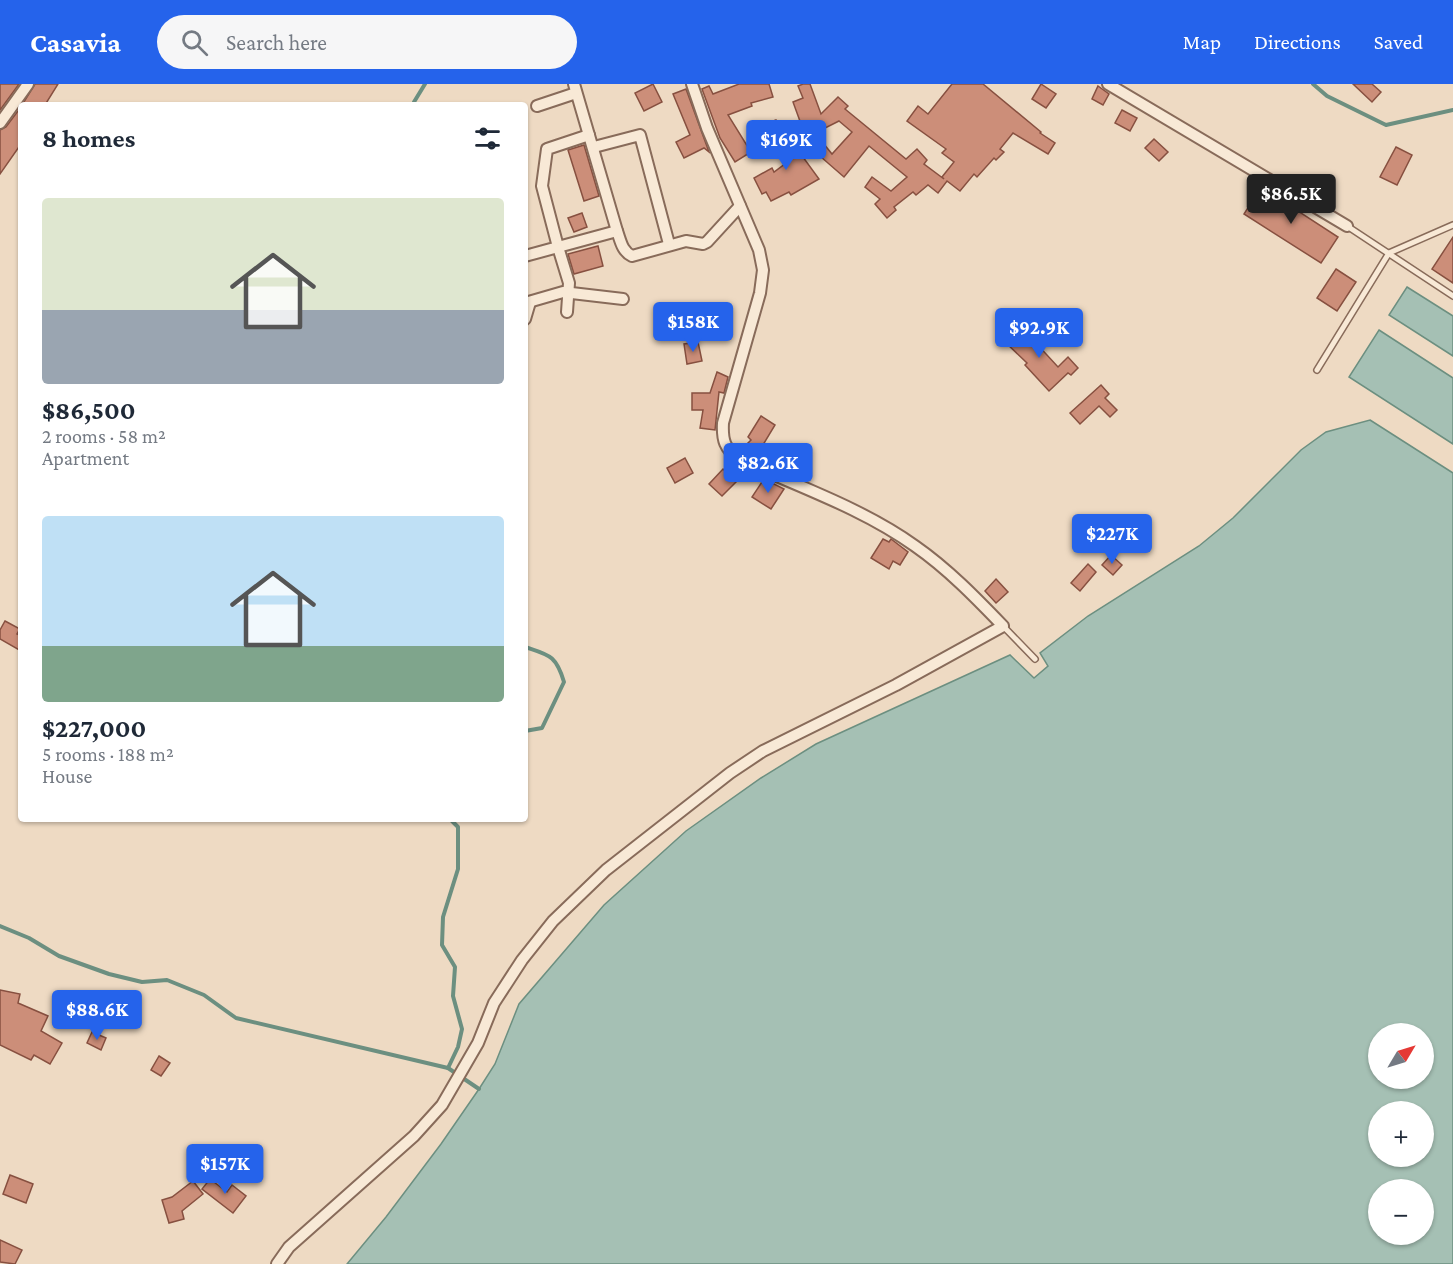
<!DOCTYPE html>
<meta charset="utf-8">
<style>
:root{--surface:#fff;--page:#f6f6f7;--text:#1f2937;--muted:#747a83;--accent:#2563eb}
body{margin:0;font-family:"Crimson Pro",serif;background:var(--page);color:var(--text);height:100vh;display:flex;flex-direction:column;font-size:22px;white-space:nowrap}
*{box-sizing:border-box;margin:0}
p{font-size:20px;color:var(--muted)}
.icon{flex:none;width:33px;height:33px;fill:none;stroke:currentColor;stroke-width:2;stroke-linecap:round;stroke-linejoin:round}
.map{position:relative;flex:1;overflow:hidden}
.sheet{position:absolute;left:18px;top:18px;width:510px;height:720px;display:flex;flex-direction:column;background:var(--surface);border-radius:6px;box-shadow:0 2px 4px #0004}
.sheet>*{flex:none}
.needle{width:39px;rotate:52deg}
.fabs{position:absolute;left:1368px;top:939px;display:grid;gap:12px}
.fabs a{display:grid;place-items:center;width:66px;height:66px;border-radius:50%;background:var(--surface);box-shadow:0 2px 4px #0004;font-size:30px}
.price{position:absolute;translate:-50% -51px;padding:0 14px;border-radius:6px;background:var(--accent);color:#fff;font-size:20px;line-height:39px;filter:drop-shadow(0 2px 3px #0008)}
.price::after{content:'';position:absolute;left:50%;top:36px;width:18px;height:14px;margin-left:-9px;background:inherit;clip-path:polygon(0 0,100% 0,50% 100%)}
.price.current{background:#222;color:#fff}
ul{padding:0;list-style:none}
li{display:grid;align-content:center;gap:12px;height:318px;padding:0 24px}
li span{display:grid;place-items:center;height:186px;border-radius:6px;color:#555}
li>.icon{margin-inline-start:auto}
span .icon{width:108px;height:108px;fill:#fffc;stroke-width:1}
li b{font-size:26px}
h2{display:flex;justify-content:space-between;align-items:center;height:72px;padding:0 24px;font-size:26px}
header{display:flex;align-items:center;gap:36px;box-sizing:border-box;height:84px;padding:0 30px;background:var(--accent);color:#fff}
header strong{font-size:28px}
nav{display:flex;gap:33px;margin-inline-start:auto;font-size:21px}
.search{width:420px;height:54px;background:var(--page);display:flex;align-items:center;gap:15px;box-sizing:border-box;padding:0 21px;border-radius:33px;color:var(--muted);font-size:22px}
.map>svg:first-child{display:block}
.water{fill:#a5c0b4;stroke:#6c8f80;stroke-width:1.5;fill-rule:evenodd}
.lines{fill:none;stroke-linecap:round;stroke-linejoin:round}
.stream{stroke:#6c8f80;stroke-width:4}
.building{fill:#cc8e79;stroke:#875040;stroke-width:1.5;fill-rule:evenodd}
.service-casing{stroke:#886b5a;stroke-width:8}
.minor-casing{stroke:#886b5a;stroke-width:14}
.service{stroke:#f8e9d6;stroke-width:5}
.minor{stroke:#f8e9d6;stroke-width:10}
</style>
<header>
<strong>Casavia</strong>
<div class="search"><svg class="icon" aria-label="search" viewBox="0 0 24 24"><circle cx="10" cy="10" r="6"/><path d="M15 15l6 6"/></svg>Search here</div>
<nav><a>Map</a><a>Directions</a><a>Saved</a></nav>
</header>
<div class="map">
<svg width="1453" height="1180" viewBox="0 0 1453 1180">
<rect width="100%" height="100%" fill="#eedac3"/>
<g class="water">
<polygon points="1407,203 1453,232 1453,272 1389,231"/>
<polygon points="1379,246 1453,294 1453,360 1349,293"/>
<path d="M1370,336L1453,389V1180H347L386,1133L441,1060L479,1005L495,980L519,920L604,821L686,747L761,694L816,660L1010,571L1034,594L1048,582L1040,569L1088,532L1199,462L1233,434L1301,366L1326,348ZM1378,950H1424V994H1378ZM1378,1028H1424V1072H1378ZM1378,1106H1424V1150H1378Z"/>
</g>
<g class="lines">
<g class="stream">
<polyline points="1313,0 1327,12 1386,41 1453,26"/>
<polyline points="415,21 414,18 425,0"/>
<path d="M525,563C549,571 556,571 564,598L542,644L525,647"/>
<polyline points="0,842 29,854 59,872 109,890 142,898 167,896 204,911 236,934 448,984 479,1005"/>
<polyline points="448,984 458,963 462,945 453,912 455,883 442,861 443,833 458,785 458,743 450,735"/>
</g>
</g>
<g class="building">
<polygon points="0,0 19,0 0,26"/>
<polygon points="35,0 58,0 45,21 22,21"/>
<polygon points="653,0 662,18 644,27 635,9"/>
<polygon points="739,0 769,0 773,13 751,19 752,22 728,31 751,68 735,78 720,54 702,5 709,2 713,10"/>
<path d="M803,0H810L821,30L838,13L848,22L845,25L906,75L917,65L927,76L924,80L944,95L942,93L954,78L942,69L946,65L907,37L918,22L928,30L952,0H983L1041,48L1040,49L1055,59L1048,70L1013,49L1000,65L1004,68L996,76L994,74L977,93L974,90L960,107L947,97L938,109L928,101L916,111L913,108L894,123L896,126L887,134L875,120L880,115L865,103L872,93L891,107L907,93L869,62L844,93L790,46L801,40L793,18L803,14L798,2ZM839,37L852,48L832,70L815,49Z"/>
<polygon points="1041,0 1056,10 1046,24 1032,15"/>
<polygon points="1353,0 1372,0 1381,8 1372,18"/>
<polygon points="1098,2 1109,10 1103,21 1092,15"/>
<polygon points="686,5 709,68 704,64 684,74 676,58 690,51 673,10"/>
<polygon points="21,23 21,60 0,90 0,46 6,43"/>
<polygon points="1122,26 1137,34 1130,47 1115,39"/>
<polygon points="776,36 819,95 791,111 789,108 771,117 766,108 762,110 754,94 772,84 774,88 790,76 771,38"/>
<polygon points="1154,55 1168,68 1159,77 1145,64"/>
<polygon points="584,61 599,112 584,117 568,66"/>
<polygon points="1396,63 1412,71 1397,101 1380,93"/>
<polygon points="1261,103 1338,153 1321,179 1244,130"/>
<polygon points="582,129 587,143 574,148 568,134"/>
<polygon points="1453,153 1453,199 1432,185"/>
<polygon points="598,162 603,182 574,190 568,170"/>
<polygon points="1336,185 1356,198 1337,227 1317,214"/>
<polygon points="1021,241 1037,256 1035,258 1058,283 1068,273 1078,284 1071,291 1068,289 1049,307 1025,281 1027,279 1005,258"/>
<polygon points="698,258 702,277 687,280 684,260"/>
<polygon points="717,288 728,293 724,309 719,308 715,346 700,344 703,326 692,326 692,309 710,309"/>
<polygon points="1101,301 1109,310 1105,314 1117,326 1110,333 1099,322 1080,340 1070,329"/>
<polygon points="761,332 775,341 755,374 742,365 751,356 748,353"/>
<polygon points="685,374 693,389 675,399 667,384"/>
<polygon points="723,385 736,398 722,412 709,400"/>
<polygon points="764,395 784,405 771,425 752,413"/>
<polygon points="883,455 889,458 891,455 908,468 900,481 893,477 889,485 871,474"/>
<polygon points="1111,471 1122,481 1113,491 1102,481"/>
<polygon points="1088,480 1096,488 1080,507 1071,499"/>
<polygon points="996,495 1008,508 996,519 985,507"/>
<polygon points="5,537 20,545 17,550 21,552 21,567 0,555 0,546"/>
<polygon points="0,906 20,910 18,919 48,932 41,947 62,959 50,980 34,971 31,976 0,961"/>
<polygon points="92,948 106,954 101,966 87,959"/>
<polygon points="159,972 170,979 161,992 151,986"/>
<polygon points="10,1091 33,1100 26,1119 3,1110"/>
<polygon points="210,1095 227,1108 232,1101 246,1112 233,1129 202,1105"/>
<polygon points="193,1097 203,1110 182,1127 184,1135 169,1139 162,1116 172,1113"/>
<polygon points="0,1156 22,1166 15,1180 0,1178"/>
</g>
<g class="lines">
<g class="service-casing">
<g id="service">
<polyline points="1347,142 1453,212"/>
<polyline points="1317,286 1389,169 1453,141"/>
<polyline points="1003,542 1035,575"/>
</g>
</g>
<g class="minor-casing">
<g id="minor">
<path d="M574,0L617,147C621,158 622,167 632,172L686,157L703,160L707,158L740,122"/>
<polyline points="1108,0 1347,142"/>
<polyline points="537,22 576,9"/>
<polyline points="0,39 28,0"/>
<polyline points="594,63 640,51 669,160"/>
<polyline points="525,172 558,163 542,102 547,65 589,51"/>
<polyline points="525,219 563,208 623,215"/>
<polyline points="567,228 569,199 558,163 617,147"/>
<polyline points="525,235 530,218"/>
<path d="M277,1180L289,1163L414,1052L442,1021L478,959L494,919L522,876L553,837L606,786L730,689L763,667L896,601L1003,542C976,514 948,485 915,462C862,424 797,402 738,375C725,364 722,357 723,339L760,209L763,186L759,166L707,44L692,0"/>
</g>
</g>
<use href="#service" class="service"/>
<use href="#minor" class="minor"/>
</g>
</svg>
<div class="fabs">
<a><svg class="needle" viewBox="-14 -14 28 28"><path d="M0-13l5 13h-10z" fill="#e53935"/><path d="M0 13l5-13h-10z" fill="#747a83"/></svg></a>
<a>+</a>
<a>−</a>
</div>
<b class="price" style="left:786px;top:87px">$169K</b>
<b class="price current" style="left:1291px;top:141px">$86.5K</b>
<b class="price" style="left:693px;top:269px">$158K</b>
<b class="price" style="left:1039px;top:275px">$92.9K</b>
<b class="price" style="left:768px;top:410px">$82.6K</b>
<b class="price" style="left:1112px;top:481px">$227K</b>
<b class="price" style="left:97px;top:957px">$88.6K</b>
<b class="price" style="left:225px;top:1111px">$157K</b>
<section class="sheet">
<h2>8 homes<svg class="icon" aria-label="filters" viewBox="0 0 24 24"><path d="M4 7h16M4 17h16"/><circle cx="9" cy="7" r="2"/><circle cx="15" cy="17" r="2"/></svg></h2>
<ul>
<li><span style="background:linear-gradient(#dfe7d0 60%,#9aa5b1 0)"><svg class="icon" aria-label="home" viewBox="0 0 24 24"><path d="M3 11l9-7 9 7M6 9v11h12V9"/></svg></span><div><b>$86,500</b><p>2 rooms · 58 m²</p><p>Apartment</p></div></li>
<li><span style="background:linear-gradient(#bfe0f5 70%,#7fa58c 0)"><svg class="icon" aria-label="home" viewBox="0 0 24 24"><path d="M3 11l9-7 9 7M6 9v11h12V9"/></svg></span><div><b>$227,000</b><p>5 rooms · 188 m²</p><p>House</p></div></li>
</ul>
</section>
</div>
